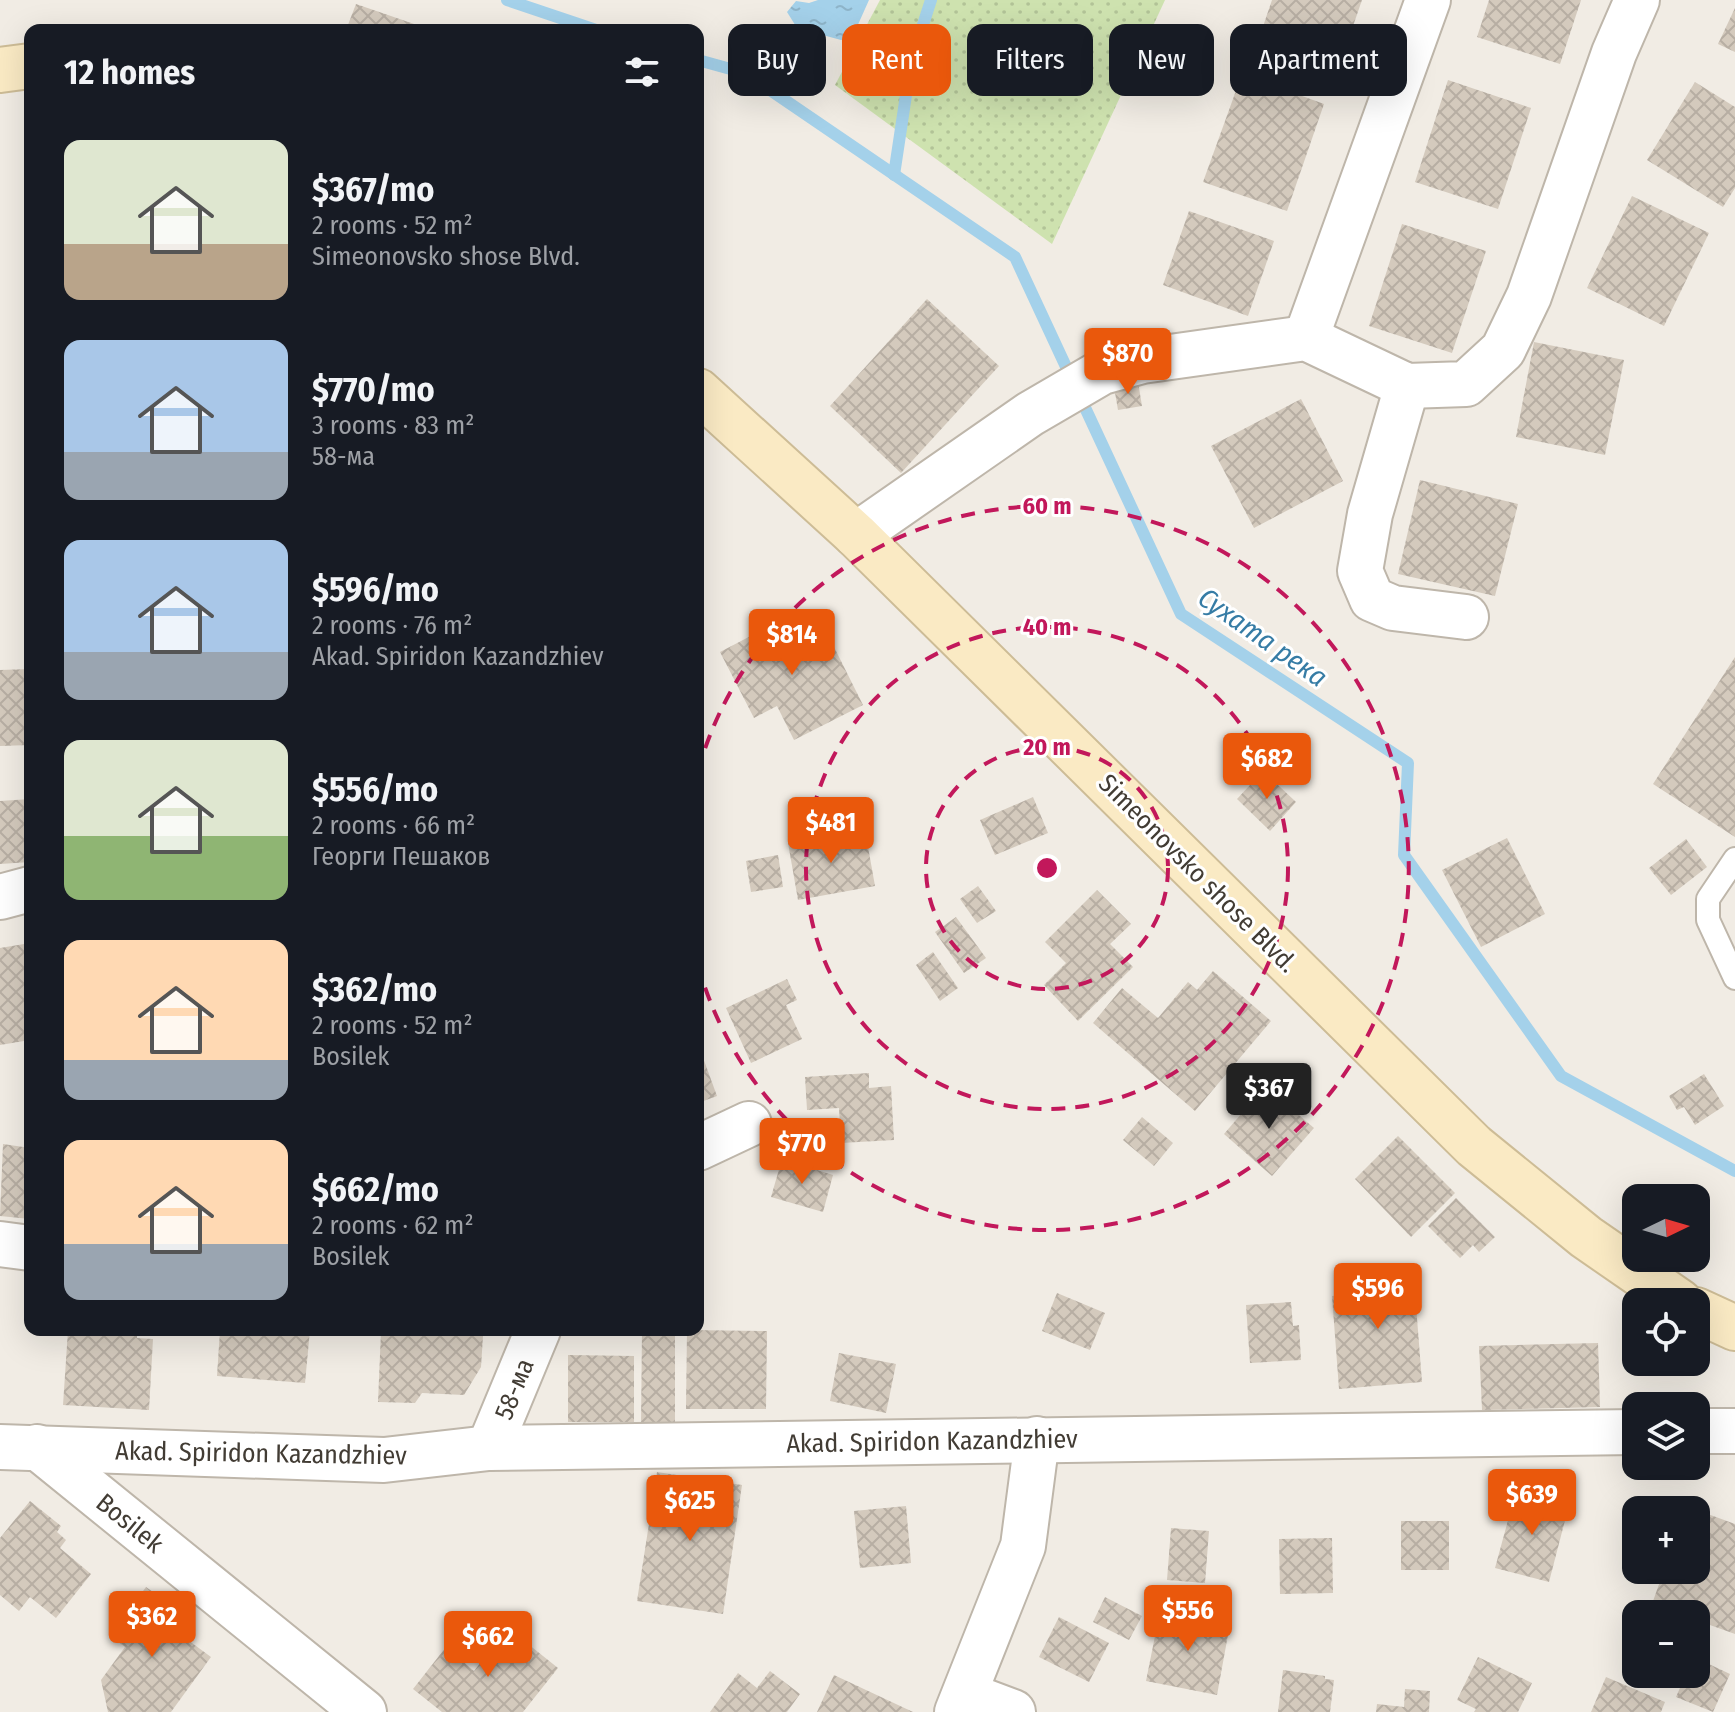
<!DOCTYPE html>
<meta charset="utf-8">
<style>
:root{--surface:#171b24;--page:#20242c;--text:#f1f3f6;--muted:#9ea1a6;--accent:#ea580c}
body{margin:0;font-family:"Fira Sans Condensed",sans-serif;background:var(--page);color:var(--text);height:100vh;display:flex;flex-direction:column;font-size:30px;white-space:nowrap}
*{box-sizing:border-box;margin:0}
p{font-size:26px;color:var(--muted)}
.icon{flex:none;width:44px;height:44px;fill:none;stroke:currentColor;stroke-width:2;stroke-linecap:round;stroke-linejoin:round}
.map{position:relative;flex:1;overflow:hidden}
.details{position:absolute;left:24px;top:24px;width:680px;height:1312px;display:flex;flex-direction:column;background:var(--surface);border-radius:16px;box-shadow:0 8px 32px #0002}
.details>*{flex:none}
.guide{position:absolute;left:728px;top:24px;width:760px;height:72px;display:flex;gap:16px}
.needle{width:52px;rotate:85deg}
.fabs{position:absolute;left:1622px;top:1184px;display:grid;gap:16px}
.fabs a{display:grid;place-items:center;width:88px;height:88px;border-radius:16px;background:var(--surface);box-shadow:0 8px 32px #0002;font-size:40px}
.price{position:absolute;translate:-50% -68px;padding:0 18px;border-radius:8px;background:var(--accent);color:#fff;font-size:26px;line-height:52px;filter:drop-shadow(0 2px 4px #0008)}
.price::after{content:'';position:absolute;left:50%;top:48px;width:24px;height:18px;margin-left:-12px;background:inherit;clip-path:polygon(0 0,100% 0,50% 100%)}
.price.selected{background:#222;color:#fff}
ul{padding:0;list-style:none}
li{display:flex;align-items:center;gap:24px;height:200px;padding:0 40px}
li span{display:grid;place-items:center;flex:none;width:224px;height:160px;border-radius:16px;color:#555}
li>.icon{margin-inline-start:auto}
span .icon{width:96px;height:96px;fill:#fffc;stroke-width:1}
li b{font-size:34px}
h2{display:flex;justify-content:space-between;align-items:center;height:96px;padding:0 40px;font-size:34px}
.tag{padding:0 28px;border-radius:16px;background:var(--surface);box-shadow:0 8px 32px #0002;font-size:28px;line-height:72px}
.tag.selected{background:var(--accent);color:#fff}
.map>svg:first-child{display:block}
.grass{fill:url(#grass-dots)}
.water{fill:url(#water-ripples)}
.lines{fill:none;stroke-linecap:round;stroke-linejoin:round}
.stream{stroke:#a4d1ea;stroke-width:12}
.building{fill:url(#building-cross-hatch)}
.lane-casing{stroke:#beb6aa;stroke-width:26}
.street-casing{stroke:#beb6aa;stroke-width:48}
.secondary-casing{stroke:#cdbc96;stroke-width:48}
.lane{stroke:#fff;stroke-width:22}
.street{stroke:#fff;stroke-width:44}
.secondary{stroke:#faeac4;stroke-width:44}
.ring{fill:none;stroke:#c2185b;stroke-width:4;stroke-dasharray:14 10}
.labels{text-anchor:middle;stroke-width:6;stroke-linejoin:round;paint-order:stroke}
.street-label{font-size:26px;fill:#423c34;stroke:#fff}
.water-label{font-size:28px;font-style:italic;fill:#367ca5;stroke:#fff}
.centre{fill:#c2185b;stroke:#fff;stroke-width:4}
.ring-label{font-size:24px;text-anchor:middle;font-weight:bold;fill:#c2185b;stroke:#fff;stroke-width:6;stroke-linejoin:round;paint-order:stroke}
</style>
<div class="map">
<svg width="1735" height="1712" viewBox="0 0 1735 1712">
<defs>
<pattern id="grass-dots" width="8" height="8" patternUnits="userSpaceOnUse" patternTransform="scale(2)"><rect width="8" height="8" fill="#cee2af"/><path d="M2 2h.1M6 6h.1" fill="none" stroke="#b2c397" stroke-width="1.8" stroke-linecap="round"/></pattern>
<pattern id="water-ripples" width="26" height="14" patternUnits="userSpaceOnUse" patternTransform="scale(2)"><rect width="26" height="14" fill="#a4d1ea"/><path d="M2 4q2-2 4 0t4 0M15 11q2-2 4 0t4 0" fill="none" stroke="#8eb4c9"/></pattern>
<pattern id="building-cross-hatch" width="8" height="8" patternUnits="userSpaceOnUse" patternTransform="scale(2)"><rect width="8" height="8" fill="#d4cabd"/><path d="M0 0l8 8M0 8l8-8" fill="none" stroke="#b7aea3"/></pattern>
</defs>
<rect width="100%" height="100%" fill="#f1ece4"/>
<polygon class="grass" points="880,0 1165,0 1052,244 835,85"/>
<polygon class="water" points="818,0 869,0 852,38 841,40 797,28 787,12 796,1 809,3"/>
<g class="lines">
<g class="stream">
<polyline points="507,0 596,30"/>
<polyline points="698,60 745,73 1015,257 1181,614 1408,763 1404,855 1561,1076 1735,1171"/>
<polyline points="894,175 911,62 931,0"/>
</g>
</g>
<g class="building">
<polygon points="1272,0 1362,0 1334,81 1254,53"/>
<polygon points="1489,0 1581,0 1560,64 1477,37"/>
<polygon points="356,4 417,25 415,30 346,30"/>
<polygon points="1735,8 1735,52 1718,44"/>
<polygon points="1242,74 1324,104 1287,211 1203,182"/>
<polygon points="1448,80 1531,108 1498,209 1415,182"/>
<polygon points="1695,82 1735,107 1735,188 1723,207 1647,160"/>
<polygon points="1632,196 1709,233 1664,326 1587,288"/>
<polygon points="1189,211 1274,241 1248,316 1163,285"/>
<polygon points="1402,224 1486,251 1452,353 1369,326"/>
<polygon points="30,244 30,293 28,293 24,245"/>
<polygon points="927,299 999,366 901,473 830,406"/>
<polygon points="1534,342 1624,360 1605,455 1516,437"/>
<polygon points="1138,382 1142,406 1118,410 1114,387"/>
<polygon points="1301,399 1343,481 1254,528 1211,446"/>
<polygon points="1420,480 1518,504 1495,596 1398,574"/>
<polygon points="789,616 800,639 824,627 863,705 794,740 777,706 754,718 720,652"/>
<polygon points="1735,657 1735,837 1653,784"/>
<polygon points="30,669 30,745 0,746 0,670"/>
<polygon points="1263,771 1296,802 1270,831 1237,799"/>
<polygon points="1033,797 1048,833 995,855 980,820"/>
<polygon points="30,799 30,862 0,864 0,801"/>
<polygon points="865,830 875,886 798,900 788,843"/>
<polygon points="1507,838 1545,914 1481,947 1442,870"/>
<polygon points="1686,839 1707,867 1671,895 1649,868"/>
<polygon points="778,855 783,887 751,892 746,861"/>
<polygon points="978,886 996,911 977,923 960,899"/>
<polygon points="1097,890 1131,924 1110,944 1133,967 1078,1021 1044,985 1066,963 1045,942"/>
<polygon points="956,917 986,958 964,973 935,932"/>
<polygon points="30,943 30,1040 0,1045 0,948"/>
<polygon points="933,952 958,988 940,1001 916,965"/>
<polygon points="1213,971 1271,1021 1195,1111 1093,1023 1122,988 1158,1018 1188,982 1197,990"/>
<polygon points="787,979 797,1000 786,1005 802,1039 751,1063 726,1008"/>
<polygon points="698,1044 717,1096 698,1103"/>
<polygon points="869,1073 869,1088 891,1086 894,1140 841,1143 839,1108 807,1110 805,1077"/>
<polygon points="1704,1074 1724,1106 1695,1125 1684,1107 1677,1110 1669,1096"/>
<polygon points="1265,1086 1314,1128 1272,1176 1224,1134"/>
<polygon points="1142,1117 1173,1143 1154,1166 1123,1140"/>
<polygon points="1398,1136 1455,1193 1411,1237 1355,1179"/>
<polygon points="3,1144 30,1148 30,1219 0,1216"/>
<polygon points="782,1159 833,1175 823,1212 771,1197"/>
<polygon points="1456,1198 1495,1237 1479,1252 1473,1245 1460,1258 1428,1226"/>
<polygon points="1413,1267 1422,1382 1339,1389 1332,1296 1350,1294 1349,1281 1378,1279 1377,1270"/>
<polygon points="1057,1293 1105,1313 1090,1350 1042,1331"/>
<polygon points="1291,1302 1293,1326 1299,1325 1301,1360 1250,1363 1246,1305"/>
<polygon points="68,1330 137,1330 137,1338 153,1339 149,1410 63,1405"/>
<polygon points="220,1330 310,1330 305,1383 217,1376"/>
<polygon points="642,1330 675,1330 675,1426 641,1425"/>
<polygon points="687,1330 767,1331 766,1409 686,1409"/>
<polygon points="381,1331 483,1336 481,1367 464,1395 422,1393 415,1403 378,1402"/>
<polygon points="1598,1343 1600,1407 1482,1410 1479,1346"/>
<polygon points="839,1353 896,1364 886,1413 830,1401"/>
<polygon points="568,1355 634,1356 634,1422 568,1422"/>
<polygon points="657,1472 742,1485 723,1614 637,1601"/>
<polygon points="1516,1491 1569,1505 1549,1582 1495,1568"/>
<polygon points="30,1501 61,1526 57,1532 66,1540 60,1548 91,1574 56,1618 30,1597 19,1611 0,1595 0,1538"/>
<polygon points="906,1506 911,1563 860,1568 854,1511"/>
<polygon points="1686,1506 1735,1524 1735,1634 1696,1620 1696,1614 1680,1614 1652,1604 1664,1570 1696,1570 1696,1510 1685,1510"/>
<rect x="1401" y="1521" width="48" height="49"/>
<polygon points="1171,1528 1209,1531 1205,1583 1167,1580"/>
<polygon points="1332,1538 1333,1593 1280,1594 1279,1539"/>
<polygon points="146,1587 188,1617 177,1632 211,1657 171,1712 108,1712 101,1680 125,1647 110,1636"/>
<polygon points="1105,1597 1142,1616 1129,1640 1093,1622"/>
<polygon points="1160,1611 1230,1624 1217,1695 1146,1681"/>
<polygon points="1059,1617 1109,1643 1089,1682 1039,1657"/>
<polygon points="508,1628 558,1668 523,1712 442,1712 413,1689 446,1647 474,1671"/>
<polygon points="1478,1657 1532,1683 1518,1712 1474,1712 1476,1709 1457,1700"/>
<polygon points="1696,1658 1730,1674 1713,1712 1676,1697 1686,1674 1696,1674"/>
<polygon points="1283,1670 1325,1676 1325,1679 1334,1680 1330,1712 1278,1712"/>
<polygon points="770,1671 800,1694 787,1712 710,1712 738,1673 757,1688"/>
<polygon points="834,1675 913,1712 817,1712"/>
<polygon points="1606,1677 1665,1702 1661,1712 1591,1712"/>
<polygon points="1405,1689 1430,1691 1429,1712 1376,1712 1377,1704 1404,1707"/>
</g>
<g class="lines">
<g class="lane-casing">
<polyline id="lane" points="1735,859 1708,899 1708,920 1735,978"/>
</g>
<g class="street-casing">
<g id="street">
<polyline points="1306,338 1428,0"/>
<polyline points="1407,386 1370,514 1360,571 1372,599 1393,608 1466,617"/>
<polyline points="856,535 1030,414 1102,372 1142,361 1306,338 1407,386 1466,384 1503,350 1529,296 1614,53 1637,0"/>
<polyline points="0,897 30,889"/>
<polyline points="698,1148 749,1124"/>
<polyline points="0,1244 30,1248"/>
<polyline points="1696,1431 1735,1431"/>
<polyline points="0,1447 384,1460 489,1448 1636,1432"/>
<polyline points="37,1447 364,1712"/>
<polyline points="489,1448 538,1330"/>
<polyline points="965,1694 1013,1712"/>
<polyline points="957,1712 1023,1546 1037,1439"/>
</g>
</g>
<g class="secondary-casing">
<g id="secondary">
<polyline points="0,70 30,66"/>
<polyline points="698,391 856,535 1474,1146 1586,1237 1680,1302"/>
<polyline points="1696,1310 1735,1328"/>
</g>
</g>
<use href="#lane" class="lane"/>
<use href="#street" class="street"/>
<use href="#secondary" class="secondary"/>
</g>
<g class="ring">
<circle cx="1047" cy="868" r="121"/>
<circle cx="1047" cy="868" r="241"/>
<path d="M698 771A362 362 0 1 1 698 965"/>
</g>
<g class="labels">
<g class="street-label">
<text transform="translate(1198 873) rotate(45)" y="9">Simeonovsko shose Blvd.</text>
<text transform="translate(514 1389) rotate(-68)" y="9">58-ма</text>
<text transform="translate(932 1441) rotate(-1)" y="9">Akad. Spiridon Kazandzhiev</text>
<text transform="translate(261 1453) rotate(1)" y="9">Akad. Spiridon Kazandzhiev</text>
<text transform="translate(130 1523) rotate(39)" y="9">Bosilek</text>
</g>
<g class="water-label">
<text transform="translate(1263 637) rotate(35)" y="10">Сухата река</text>
</g>
</g>
<circle cx="1047" cy="868" r="12" class="centre"/>
<g class="ring-label">
<text x="1047" y="514">60 m</text>
<text x="1047" y="635">40 m</text>
<text x="1047" y="755">20 m</text>
</g>
</svg>
<div class="fabs">
<a><svg class="needle" viewBox="-14 -14 28 28"><path d="M0-13l5 13h-10z" fill="#e53935"/><path d="M0 13l5-13h-10z" fill="#9ea1a6"/></svg></a>
<a><svg class="icon" aria-label="locate" viewBox="0 0 24 24"><circle cx="12" cy="12" r="6"/><path d="M12 2v4M12 18v4M2 12h4M18 12h4"/></svg></a>
<a><svg class="icon" aria-label="layers" viewBox="0 0 24 24"><path d="M12 4l9 5-9 5-9-5zM3 14l9 5 9-5"/></svg></a>
<a>+</a>
<a>−</a>
</div>
<b class="price" style="left:1128px;top:396px">$870</b>
<b class="price" style="left:792px;top:677px">$814</b>
<b class="price" style="left:1267px;top:801px">$682</b>
<b class="price" style="left:831px;top:865px">$481</b>
<b class="price selected" style="left:1269px;top:1131px">$367</b>
<b class="price" style="left:802px;top:1186px">$770</b>
<b class="price" style="left:1378px;top:1331px">$596</b>
<b class="price" style="left:1532px;top:1537px">$639</b>
<b class="price" style="left:690px;top:1543px">$625</b>
<b class="price" style="left:1188px;top:1653px">$556</b>
<b class="price" style="left:152px;top:1659px">$362</b>
<b class="price" style="left:488px;top:1679px">$662</b>
<div class="guide">
<a class="tag">Buy</a>
<a class="tag selected">Rent</a>
<a class="tag">Filters</a>
<a class="tag">New</a>
<a class="tag">Apartment</a>
</div>
<section class="details">
<h2>12 homes<svg class="icon" aria-label="filters" viewBox="0 0 24 24"><path d="M4 7h16M4 17h16"/><circle cx="9" cy="7" r="2"/><circle cx="15" cy="17" r="2"/></svg></h2>
<ul>
<li><span style="background:linear-gradient(#dfe7d0 65%,#b9a48a 0)"><svg class="icon" aria-label="home" viewBox="0 0 24 24"><path d="M3 11l9-7 9 7M6 9v11h12V9"/></svg></span><div><b>$367/mo</b><p>2 rooms · 52 m²</p><p>Simeonovsko shose Blvd.</p></div></li>
<li><span style="background:linear-gradient(#a9c7e8 70%,#9aa5b1 0)"><svg class="icon" aria-label="home" viewBox="0 0 24 24"><path d="M3 11l9-7 9 7M6 9v11h12V9"/></svg></span><div><b>$770/mo</b><p>3 rooms · 83 m²</p><p>58-ма</p></div></li>
<li><span style="background:linear-gradient(#a9c7e8 70%,#9aa5b1 0)"><svg class="icon" aria-label="home" viewBox="0 0 24 24"><path d="M3 11l9-7 9 7M6 9v11h12V9"/></svg></span><div><b>$596/mo</b><p>2 rooms · 76 m²</p><p>Akad. Spiridon Kazandzhiev</p></div></li>
<li><span style="background:linear-gradient(#dfe7d0 60%,#8fb573 0)"><svg class="icon" aria-label="home" viewBox="0 0 24 24"><path d="M3 11l9-7 9 7M6 9v11h12V9"/></svg></span><div><b>$556/mo</b><p>2 rooms · 66 m²</p><p>Георги Пешаков</p></div></li>
<li><span style="background:linear-gradient(#ffd9b3 75%,#9aa5b1 0)"><svg class="icon" aria-label="home" viewBox="0 0 24 24"><path d="M3 11l9-7 9 7M6 9v11h12V9"/></svg></span><div><b>$362/mo</b><p>2 rooms · 52 m²</p><p>Bosilek</p></div></li>
<li><span style="background:linear-gradient(#ffd9b3 65%,#9aa5b1 0)"><svg class="icon" aria-label="home" viewBox="0 0 24 24"><path d="M3 11l9-7 9 7M6 9v11h12V9"/></svg></span><div><b>$662/mo</b><p>2 rooms · 62 m²</p><p>Bosilek</p></div></li>
</ul>
</section>
</div>
